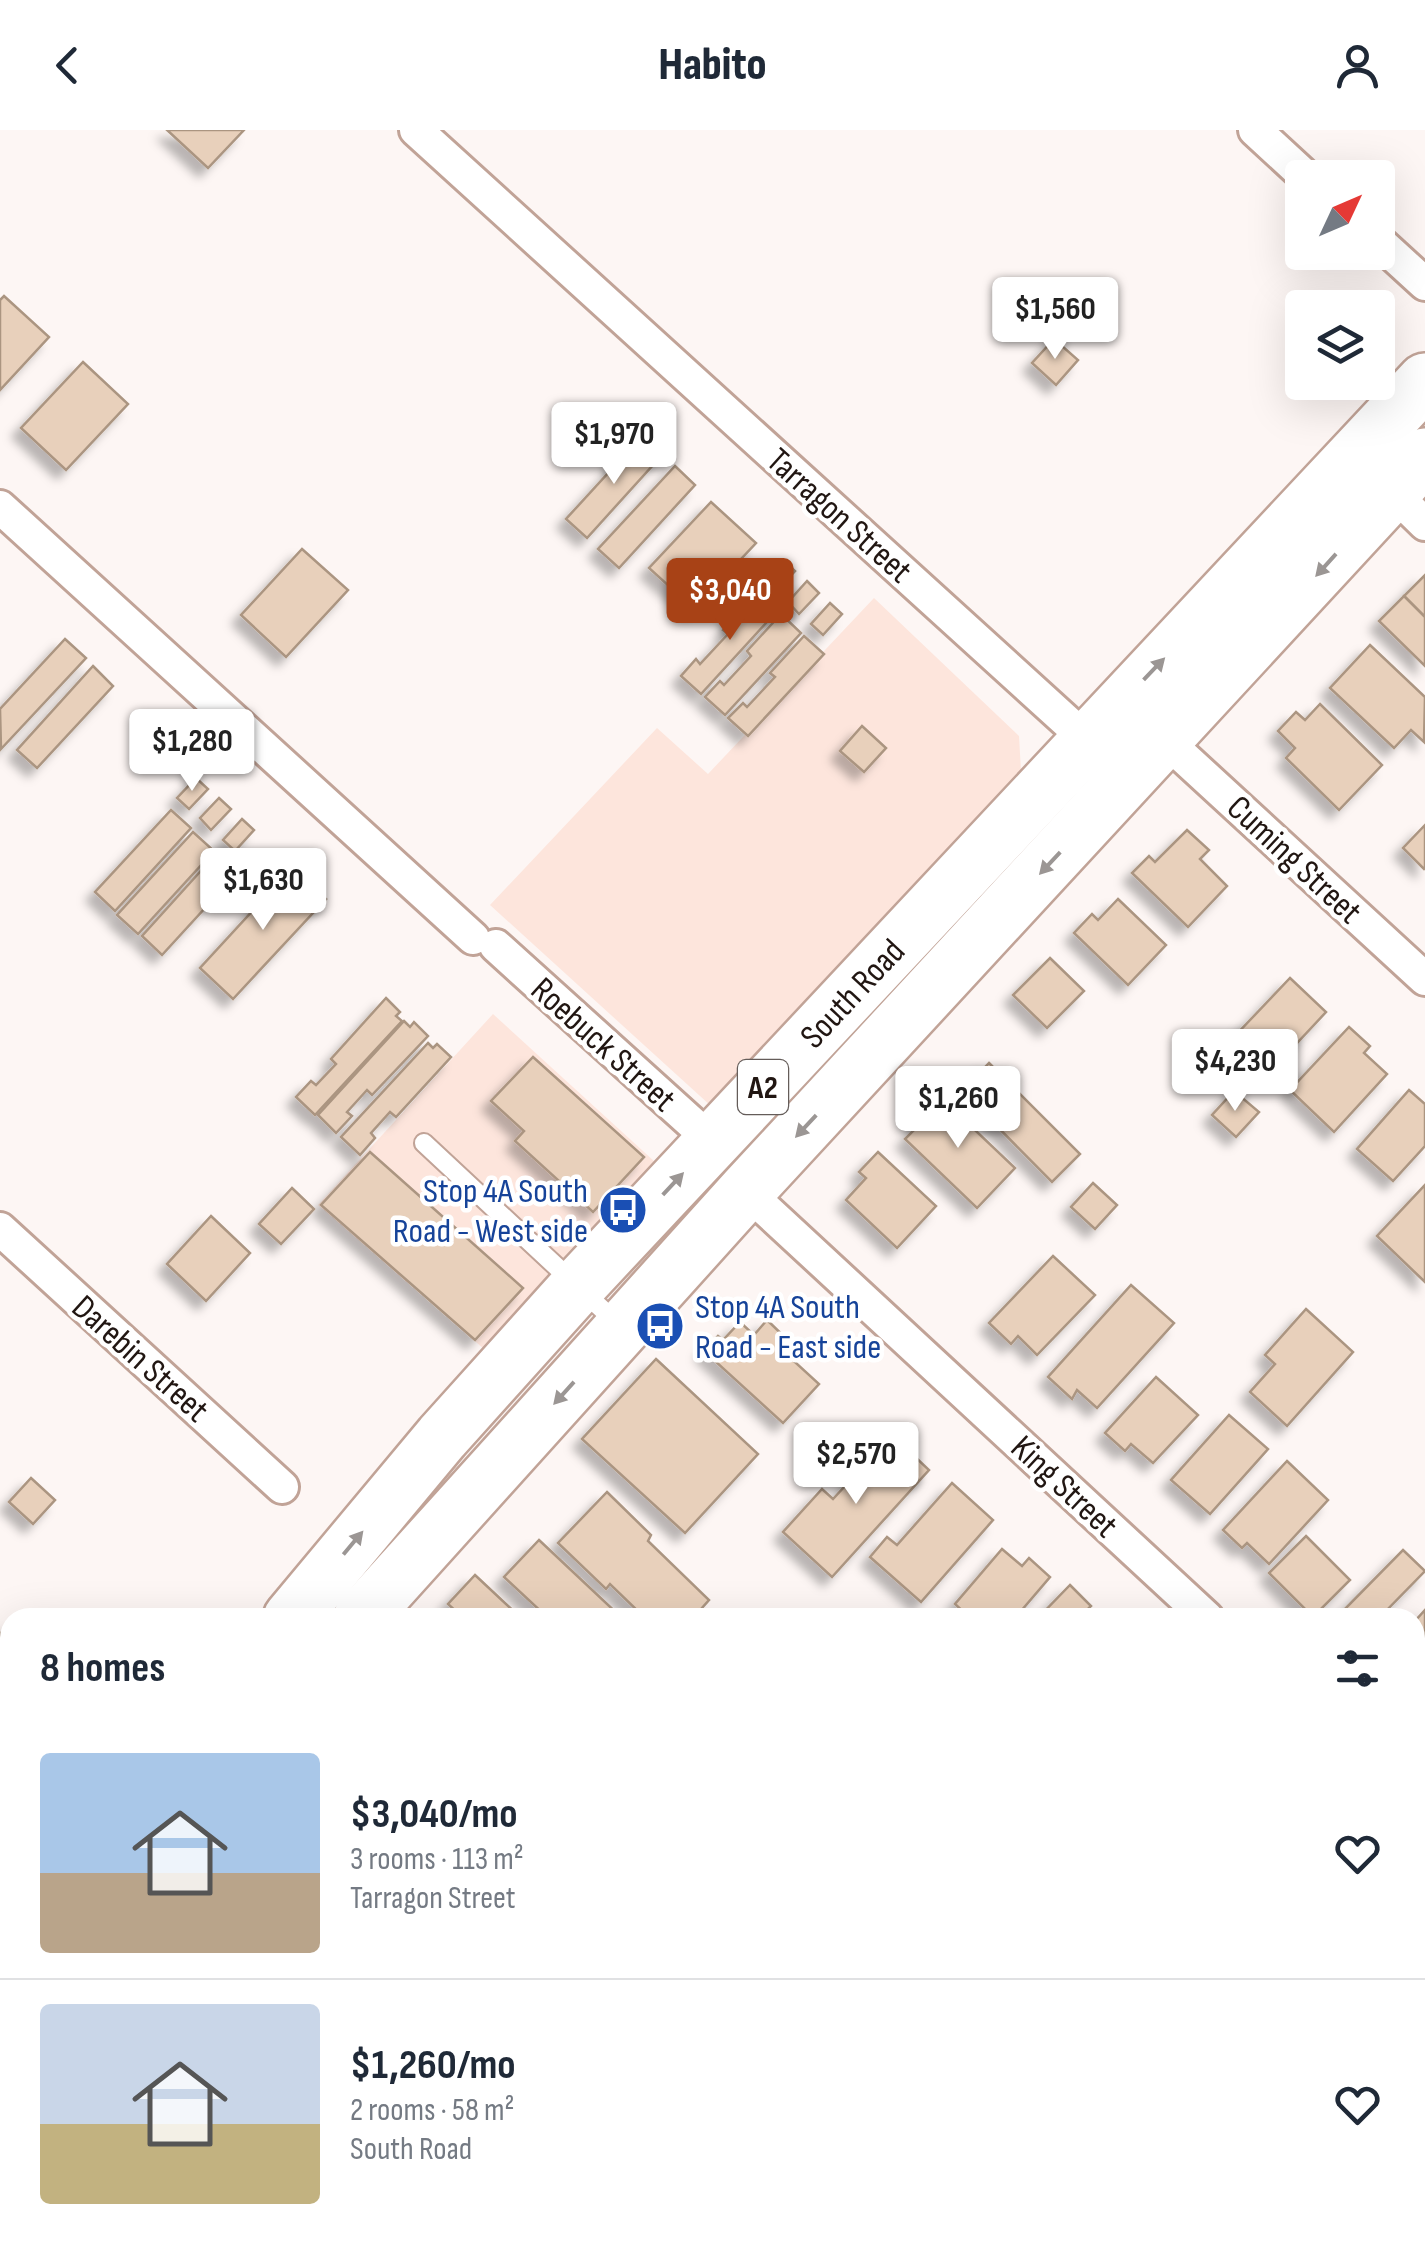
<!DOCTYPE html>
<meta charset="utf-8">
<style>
:root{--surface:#fff;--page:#f2f2f3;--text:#1f2937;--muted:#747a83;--line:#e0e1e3;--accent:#a84216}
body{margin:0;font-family:"Sofia Sans Condensed",sans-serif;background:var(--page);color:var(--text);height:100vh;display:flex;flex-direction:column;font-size:38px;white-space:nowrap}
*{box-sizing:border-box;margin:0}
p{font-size:32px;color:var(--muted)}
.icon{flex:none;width:55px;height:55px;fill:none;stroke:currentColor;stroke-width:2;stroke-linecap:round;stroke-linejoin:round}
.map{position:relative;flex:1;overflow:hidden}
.details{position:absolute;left:0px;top:1478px;width:1425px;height:642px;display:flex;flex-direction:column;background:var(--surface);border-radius:30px 30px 0 0;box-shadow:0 10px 40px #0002}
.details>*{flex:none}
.needle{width:65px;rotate:46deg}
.tools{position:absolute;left:1285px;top:30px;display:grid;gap:20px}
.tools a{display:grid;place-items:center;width:110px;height:110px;border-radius:10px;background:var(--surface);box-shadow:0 10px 40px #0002;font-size:50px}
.price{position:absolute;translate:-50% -85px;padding:0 22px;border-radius:10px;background:#fff;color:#222;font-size:32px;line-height:65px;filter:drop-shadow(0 2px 5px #0008)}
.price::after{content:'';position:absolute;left:50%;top:60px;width:30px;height:22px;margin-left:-15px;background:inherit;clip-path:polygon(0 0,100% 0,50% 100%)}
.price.selected{background:var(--accent);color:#fff}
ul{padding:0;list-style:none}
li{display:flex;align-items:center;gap:30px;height:250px;padding:0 40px}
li+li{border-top:2px solid var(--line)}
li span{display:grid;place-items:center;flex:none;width:280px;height:200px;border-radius:10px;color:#555}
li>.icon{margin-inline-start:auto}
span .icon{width:120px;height:120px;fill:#fffc;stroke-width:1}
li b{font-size:42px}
h2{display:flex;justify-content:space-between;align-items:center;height:120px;padding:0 40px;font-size:42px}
header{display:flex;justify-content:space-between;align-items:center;height:130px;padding:0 40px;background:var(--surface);font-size:45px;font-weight:800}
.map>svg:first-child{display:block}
.built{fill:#fde5dc}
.building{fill:#e8d0bb;stroke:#ab9581;stroke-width:2.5;filter:url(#shadow)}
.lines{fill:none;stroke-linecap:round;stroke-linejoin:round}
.service-casing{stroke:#c1a397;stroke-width:22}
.minor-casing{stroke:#c1a397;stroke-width:38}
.trunk-casing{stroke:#c1a397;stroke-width:60}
.service{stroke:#fff;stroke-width:18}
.minor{stroke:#fff;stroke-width:32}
.trunk{stroke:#fff;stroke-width:55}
.oneway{fill:#9b9694}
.labels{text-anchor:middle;stroke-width:9;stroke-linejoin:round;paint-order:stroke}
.shield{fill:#fff;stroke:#645c59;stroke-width:2.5}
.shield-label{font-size:32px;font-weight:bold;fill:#211612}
.street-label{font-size:35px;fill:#211612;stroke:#fff}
.transit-label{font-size:35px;fill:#164399;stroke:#fff;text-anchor:end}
</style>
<header><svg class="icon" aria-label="back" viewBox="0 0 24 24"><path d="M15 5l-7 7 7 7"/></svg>Habito<svg class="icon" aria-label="person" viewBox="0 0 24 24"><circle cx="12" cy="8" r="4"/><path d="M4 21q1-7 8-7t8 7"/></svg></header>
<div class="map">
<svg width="1425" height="2118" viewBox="0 0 1425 2118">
<defs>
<filter id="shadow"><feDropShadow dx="-9" dy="9" stdDeviation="5" flood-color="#0004"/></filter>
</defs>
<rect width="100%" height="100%" fill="#fdf6f4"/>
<g class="built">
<polygon points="874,468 1019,606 1021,641 711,976 490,775 657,598 708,644"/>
<polygon points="493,884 655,1032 484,1219 318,1075"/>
</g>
<g class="building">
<polygon points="167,0 244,0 208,38"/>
<polygon points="4,166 49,207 0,260 0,170"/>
<polygon points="1054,209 1078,230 1056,255 1032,233"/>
<polygon points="83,232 128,274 66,340 21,298"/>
<polygon points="642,306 663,324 587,408 566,389"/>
<polygon points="675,336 695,355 619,438 598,419"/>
<polygon points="711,372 756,413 694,479 649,438"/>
<polygon points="302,419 348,460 286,527 241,485"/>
<polygon points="783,430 795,441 776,462 764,450"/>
<polygon points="1425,445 1425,487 1404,466"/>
<polygon points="807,451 819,463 799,484 788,472"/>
<polygon points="757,463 777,481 701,564 681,546 696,529 700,534 728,504 723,500"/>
<polygon points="1404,466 1425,487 1425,536 1379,491"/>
<polygon points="830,473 842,484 823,505 811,494"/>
<polygon points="781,484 801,503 725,585 705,567 720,551 724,555 751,526 747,521"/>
<polygon points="804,506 824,524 748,606 728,588 743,573 747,577 775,547 770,543"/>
<polygon points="65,509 86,528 1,619 0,579"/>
<polygon points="1370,515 1425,567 1424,612 1411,600 1394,618 1330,558"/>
<polygon points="93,536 113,556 37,638 17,620"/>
<polygon points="1320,574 1382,635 1339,680 1286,628 1295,618 1278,601 1296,582 1305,590"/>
<polygon points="862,596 886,618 864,642 840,621"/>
<polygon points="196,648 208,659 189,679 177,668"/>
<polygon points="219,668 231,679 211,700 200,688"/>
<polygon points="171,680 191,698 115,781 95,762"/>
<polygon points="242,689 254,700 235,721 223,710"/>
<polygon points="1425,695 1425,738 1424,739 1403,718"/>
<polygon points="1187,700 1209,720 1200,729 1227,756 1188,797 1132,743 1149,726 1155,732"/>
<polygon points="193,702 214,721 138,804 117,785"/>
<polygon points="217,723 238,742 162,825 142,806"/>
<polygon points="292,738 326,769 233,869 200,838"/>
<polygon points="1118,769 1166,815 1128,855 1074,803 1092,784 1098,790"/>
<polygon points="1050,828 1084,861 1047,898 1013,865"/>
<polygon points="1290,848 1326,882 1270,942 1233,908"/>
<polygon points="386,868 400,882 396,886 402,891 315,985 296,967 311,951 316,955 336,934 331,929"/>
<polygon points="404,891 410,897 414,892 428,906 372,965 367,960 347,982 352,986 336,1003 318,985"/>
<polygon points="1349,897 1370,916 1364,923 1387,944 1334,1002 1290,960"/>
<polygon points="428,913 433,918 437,914 451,927 396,987 390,982 371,1003 375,1008 360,1025 341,1007"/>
<polygon points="533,927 644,1027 593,1082 515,1011 524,1001 491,971"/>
<polygon points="989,933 1080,1024 1052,1052 962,961"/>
<polygon points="1409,960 1425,974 1425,1016 1393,1051 1357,1019"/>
<polygon points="1234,961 1259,982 1236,1007 1212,985"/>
<polygon points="936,963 1015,1038 977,1078 905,1009 922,992 915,984"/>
<polygon points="370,1022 523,1158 475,1210 321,1075"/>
<polygon points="878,1022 936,1076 897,1118 846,1070 866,1048 859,1042"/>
<polygon points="1093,1053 1117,1075 1095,1099 1071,1077"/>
<polygon points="1425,1055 1425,1152 1377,1106"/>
<polygon points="292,1058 314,1079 281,1114 259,1094"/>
<polygon points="211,1086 250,1123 206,1171 167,1134"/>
<polygon points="1053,1126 1095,1165 1037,1225 1018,1206 1011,1214 989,1193"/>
<polygon points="1131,1155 1174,1193 1097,1278 1077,1260 1072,1269 1048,1247"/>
<polygon points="1306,1179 1353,1222 1287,1296 1250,1262 1275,1234 1265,1225"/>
<polygon points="767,1190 793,1215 785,1223 819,1254 783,1293 704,1221 718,1206 723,1210 740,1192 754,1205"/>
<polygon points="656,1229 758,1324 685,1403 582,1309"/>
<polygon points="1156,1247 1198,1285 1153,1333 1131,1314 1125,1321 1105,1303"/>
<polygon points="1229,1285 1268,1319 1210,1384 1171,1350"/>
<polygon points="892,1305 929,1340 832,1447 783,1402 822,1359 833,1369"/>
<polygon points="1287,1331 1328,1370 1269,1434 1247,1413 1242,1418 1223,1400"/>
<polygon points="31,1348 55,1370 33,1394 9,1372"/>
<polygon points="952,1353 993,1390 921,1472 870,1427 887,1407 897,1415"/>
<polygon points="607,1362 651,1405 648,1411 709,1470 693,1488 645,1488 610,1454 606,1459 558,1413"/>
<polygon points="1306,1406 1350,1450 1313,1487 1269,1443"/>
<polygon points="539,1410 622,1488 548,1488 504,1447"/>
<polygon points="1002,1419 1022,1436 1029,1428 1050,1447 1015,1488 970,1488 955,1474"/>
<polygon points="1403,1420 1425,1441 1379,1488 1336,1488"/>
<polygon points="475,1445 521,1488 463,1488 448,1474"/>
<polygon points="1070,1455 1091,1476 1079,1488 1038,1488"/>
<polygon points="1425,1480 1425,1535 1415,1545 1415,1491"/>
<polygon points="10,1493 10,1527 0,1518 0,1504"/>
<polygon points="1425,1535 1425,1570 1415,1561 1415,1545"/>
<polygon points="1425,1841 1425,1930 1415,1942 1415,1852"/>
<polygon points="10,1978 10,2017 0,2008 0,1989"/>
<polygon points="1415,2099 1423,2107 1413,2118 1386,2118 1378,2110 1415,2110"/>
<polygon points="150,2110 218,2110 211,2118 159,2118"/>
<polygon points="249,2110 294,2110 292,2113 297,2118 242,2118"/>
<polygon points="648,2110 681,2110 687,2115 684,2118 641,2118"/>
<polygon points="715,2110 761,2110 754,2118 711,2118"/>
<polygon points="770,2110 814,2110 806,2118 762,2118"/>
<polygon points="824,2110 850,2110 859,2118 816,2118"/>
<polygon points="1029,2110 1057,2110 1049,2118 1037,2118"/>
<polygon points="1186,2110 1212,2110 1221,2118 1179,2118"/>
<polygon points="1220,2110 1311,2110 1303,2118 1229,2118"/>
</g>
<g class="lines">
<g class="service-casing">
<polyline id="service" points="424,1013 618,1194"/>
</g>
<g class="minor-casing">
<g id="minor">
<polyline points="416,0 1086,609"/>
<polyline points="1255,0 1307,48"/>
<polyline points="1378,111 1425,154"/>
<polyline points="1382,352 1425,394"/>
<polyline points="0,377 473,808"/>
<polyline points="1164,609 1425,849"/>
<polyline points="496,816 713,1012"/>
<polyline points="746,1061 1207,1488"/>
<polyline points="0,1099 282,1357"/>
<polyline points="1415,1680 1425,1689"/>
<polyline points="1415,1786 1425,1775"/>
<polyline points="0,2087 10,2096"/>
<polyline points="25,2110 34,2118"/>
<polyline points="951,2110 960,2118"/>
<polyline points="1112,2118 1119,2110"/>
</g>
</g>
<g class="trunk-casing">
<g id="trunk">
<path id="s1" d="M291,1488L442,1307L576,1158L1425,251"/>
<polyline points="361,1488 746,1061 1425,326"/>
<polyline points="0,1810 10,1799"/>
<polyline points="0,1911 10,1899"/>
</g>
</g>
<use href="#service" class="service"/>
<use href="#minor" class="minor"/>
<use href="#trunk" class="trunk"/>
</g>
<defs><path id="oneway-solid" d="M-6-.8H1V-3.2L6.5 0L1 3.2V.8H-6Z" transform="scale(2.5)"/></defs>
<g class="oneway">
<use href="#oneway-solid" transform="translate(1326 435) rotate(132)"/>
<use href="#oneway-solid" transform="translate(1154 539) rotate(-46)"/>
<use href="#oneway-solid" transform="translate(1050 733) rotate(133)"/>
<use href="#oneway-solid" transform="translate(806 996) rotate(133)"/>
<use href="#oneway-solid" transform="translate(673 1054) rotate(-47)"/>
<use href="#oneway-solid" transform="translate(564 1263) rotate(132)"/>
<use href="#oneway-solid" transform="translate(353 1413) rotate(-50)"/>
</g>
<defs>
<g id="bus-disc" transform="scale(2.5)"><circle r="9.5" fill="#1a4fb4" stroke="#fff"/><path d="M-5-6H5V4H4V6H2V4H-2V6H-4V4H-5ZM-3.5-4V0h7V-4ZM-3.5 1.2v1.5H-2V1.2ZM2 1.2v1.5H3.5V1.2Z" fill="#fff"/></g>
</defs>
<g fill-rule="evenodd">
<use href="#bus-disc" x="623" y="1080"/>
<use href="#bus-disc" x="660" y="1196"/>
</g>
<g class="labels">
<rect class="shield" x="738" y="930" width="50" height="54" rx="8"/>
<g class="shield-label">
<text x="763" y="968">A2</text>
</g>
<g class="street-label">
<text transform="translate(840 385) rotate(42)" y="12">Tarragon Street</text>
<text transform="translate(1295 729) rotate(43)" y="12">Cuming Street</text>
<text dy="12" stroke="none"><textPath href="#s1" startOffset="840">South Road</textPath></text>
<text transform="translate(604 914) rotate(42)" y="12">Roebuck Street</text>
<text transform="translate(141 1228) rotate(42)" y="12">Darebin Street</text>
<text transform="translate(1065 1356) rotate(43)" y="12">King Street</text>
</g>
<g class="transit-label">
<text x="588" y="1072">Stop 4A South<tspan x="588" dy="40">Road - West side</tspan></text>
<text x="695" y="1188" text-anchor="start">Stop 4A South<tspan x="695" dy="40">Road - East side</tspan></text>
</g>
</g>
</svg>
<div class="tools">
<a><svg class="needle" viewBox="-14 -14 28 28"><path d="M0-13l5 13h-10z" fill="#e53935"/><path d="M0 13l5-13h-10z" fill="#747a83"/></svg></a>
<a><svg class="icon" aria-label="layers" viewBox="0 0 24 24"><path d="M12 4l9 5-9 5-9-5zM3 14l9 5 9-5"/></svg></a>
</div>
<b class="price" style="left:1055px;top:232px">$1,560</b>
<b class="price" style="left:614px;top:357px">$1,970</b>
<b class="price selected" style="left:730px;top:513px">$3,040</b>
<b class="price" style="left:192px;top:664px">$1,280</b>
<b class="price" style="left:263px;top:803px">$1,630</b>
<b class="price" style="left:1235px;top:984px">$4,230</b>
<b class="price" style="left:958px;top:1021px">$1,260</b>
<b class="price" style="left:856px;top:1377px">$2,570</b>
<section class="details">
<h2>8 homes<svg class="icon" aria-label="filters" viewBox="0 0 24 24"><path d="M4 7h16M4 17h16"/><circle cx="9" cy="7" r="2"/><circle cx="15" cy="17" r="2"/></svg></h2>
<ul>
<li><span style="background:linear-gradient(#a9c7e8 60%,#b9a48a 0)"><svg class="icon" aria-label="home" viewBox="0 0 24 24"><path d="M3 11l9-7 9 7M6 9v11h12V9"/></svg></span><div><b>$3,040/mo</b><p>3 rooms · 113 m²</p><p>Tarragon Street</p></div><svg class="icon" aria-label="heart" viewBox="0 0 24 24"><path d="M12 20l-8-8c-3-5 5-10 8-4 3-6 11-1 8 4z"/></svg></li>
<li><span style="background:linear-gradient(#c9d6e8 60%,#c2b280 0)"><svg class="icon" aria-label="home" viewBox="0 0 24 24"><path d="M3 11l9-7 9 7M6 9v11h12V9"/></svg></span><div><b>$1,260/mo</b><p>2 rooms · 58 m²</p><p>South Road</p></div><svg class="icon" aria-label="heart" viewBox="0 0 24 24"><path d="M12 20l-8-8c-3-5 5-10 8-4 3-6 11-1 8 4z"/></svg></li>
</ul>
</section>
</div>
